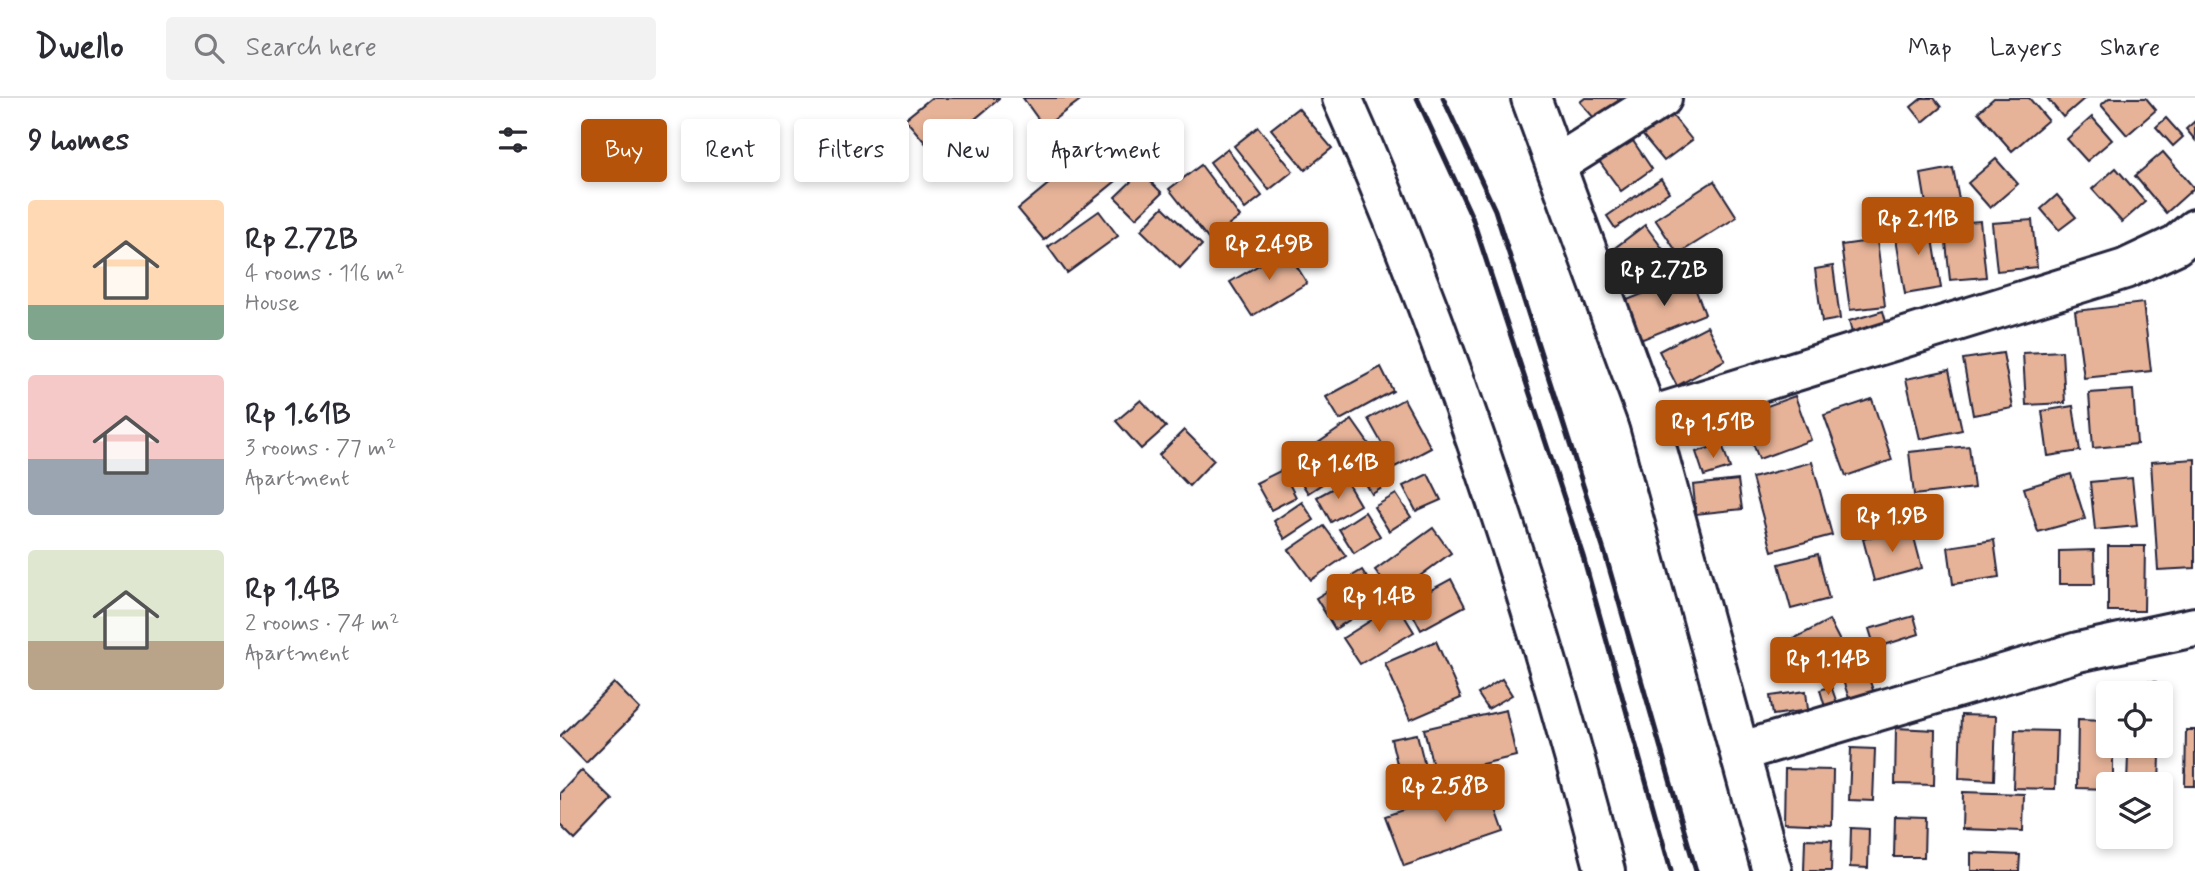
<!DOCTYPE html>
<meta charset="utf-8">
<style>
:root{--surface:#fff;--page:#f2f2f3;--text:#2b2b33;--muted:#7c7c81;--line:#e1e1e2;--accent:#b45309}
body{margin:0;font-family:Mynerve,sans-serif;background:var(--page);color:var(--text);height:100vh;display:flex;flex-direction:column;font-size:26px;white-space:nowrap}
*{box-sizing:border-box;margin:0}
p{font-size:23px;color:var(--muted)}
.icon{flex:none;width:38px;height:38px;fill:none;stroke:currentColor;stroke-width:2;stroke-linecap:round;stroke-linejoin:round}
.map{position:relative;flex:1;overflow:hidden}
.details{display:flex;flex-direction:column;background:var(--surface);width:560px}
.details>*{flex:none}
.guide{position:absolute;left:21px;top:21px;width:665px;height:63px;display:flex;gap:14px}
.fabs{position:absolute;left:1536px;top:583px;display:grid;gap:14px}
.fabs a{display:grid;place-items:center;width:77px;height:77px;border-radius:7px;background:var(--surface);box-shadow:0 4px 10px #0003;font-size:35px}
.price{position:absolute;translate:-50% -60px;padding:0 16px;border-radius:7px;background:var(--accent);color:#fff;font-size:23px;line-height:46px;filter:drop-shadow(0 2px 4px #0008)}
.price::after{content:'';position:absolute;left:50%;top:42px;width:21px;height:16px;margin-left:-10px;background:inherit;clip-path:polygon(0 0,100% 0,50% 100%)}
.price.on{background:#222;color:#fff}
ul{padding:0;list-style:none}
li{display:flex;align-items:center;gap:21px;height:175px;padding:0 28px}
li span{display:grid;place-items:center;flex:none;width:196px;height:140px;border-radius:7px;color:#555}
li>.icon{margin-inline-start:auto}
span .icon{width:84px;height:84px;fill:#fffc;stroke-width:1}
li b{font-size:30px}
h2{display:flex;justify-content:space-between;align-items:center;height:84px;padding:0 28px;font-size:30px}
.pill{padding:0 24px;border-radius:7px;background:var(--surface);box-shadow:0 4px 10px #0003;font-size:24px;line-height:63px}
.pill.on{background:var(--accent);color:#fff}
header{display:flex;align-items:center;gap:42px;box-sizing:border-box;height:98px;padding:0 35px;background:var(--surface);border-bottom:2px solid var(--line)}
header strong{font-size:33px}
nav{display:flex;gap:38px;margin-inline-start:auto;font-size:24px}
.search{width:490px;height:63px;background:var(--page);display:flex;align-items:center;gap:18px;box-sizing:border-box;padding:0 24px;border-radius:7px;color:var(--muted);font-size:26px}
main{display:flex;flex:1;min-height:0}
.map>svg:first-child{display:block}
.building{fill:#e6b398;stroke:#22223b;stroke-width:2}
.lines{fill:none;stroke-linecap:round;stroke-linejoin:round}
.street-casing{stroke:#22223b;stroke-width:44}
.secondary-casing{stroke:#22223b;stroke-width:44}
.street{stroke:#fff;stroke-width:38}
.secondary{stroke:#fff;stroke-width:38}
.rail{stroke:#22223b;stroke-width:5}
</style>
<header>
<strong>Dwello</strong>
<div class="search"><svg class="icon" aria-label="search" viewBox="0 0 24 24"><circle cx="10" cy="10" r="6"/><path d="M15 15l6 6"/></svg>Search here</div>
<nav><a>Map</a><a>Layers</a><a>Share</a></nav>
</header>
<main>
<section class="details">
<h2>9 homes<svg class="icon" aria-label="filters" viewBox="0 0 24 24"><path d="M4 7h16M4 17h16"/><circle cx="9" cy="7" r="2"/><circle cx="15" cy="17" r="2"/></svg></h2>
<ul>
<li><span style="background:linear-gradient(#ffd9b3 75%,#7fa58c 0)"><svg class="icon" aria-label="home" viewBox="0 0 24 24"><path d="M3 11l9-7 9 7M6 9v11h12V9"/></svg></span><div><b>Rp 2.72B</b><p>4 rooms · 116 m²</p><p>House</p></div></li>
<li><span style="background:linear-gradient(#f6c9c9 60%,#9aa5b1 0)"><svg class="icon" aria-label="home" viewBox="0 0 24 24"><path d="M3 11l9-7 9 7M6 9v11h12V9"/></svg></span><div><b>Rp 1.61B</b><p>3 rooms · 77 m²</p><p>Apartment</p></div></li>
<li><span style="background:linear-gradient(#dfe7d0 65%,#b9a48a 0)"><svg class="icon" aria-label="home" viewBox="0 0 24 24"><path d="M3 11l9-7 9 7M6 9v11h12V9"/></svg></span><div><b>Rp 1.4B</b><p>2 rooms · 74 m²</p><p>Apartment</p></div></li>
</ul>
</section>
<div class="map">
<svg width="1635" height="773" viewBox="0 0 1635 773">
<rect width="100%" height="100%" fill="#fff"/>
<filter id="ink" filterUnits="userSpaceOnUse"><feTurbulence type="fractalNoise" baseFrequency=".0143" numOctaves="2"/><feDisplacementMap in="SourceGraphic" scale="14" xChannelSelector="R" yChannelSelector="G"/><feConvolveMatrix kernelMatrix="1 2 1 2 8 2 1 2 1" color-interpolation-filters="sRGB"/></filter>
<g filter="url(#ink)">
<g class="building">
<polygon points="371,0 439,0 439,1 374,55 345,21"/>
<polygon points="463,0 523,0 484,29"/>
<polygon points="1025,0 1066,0 1047,35 1020,4"/>
<polygon points="1362,0 1374,0 1381,9 1363,24 1351,9"/>
<polygon points="1434,0 1469,0 1488,22 1452,53 1418,14"/>
<polygon points="1487,0 1525,0 1503,19"/>
<polygon points="1549,0 1586,0 1596,12 1567,37 1541,7"/>
<polygon points="738,10 772,50 745,72 711,31"/>
<polygon points="1108,12 1132,42 1104,63 1080,34"/>
<polygon points="1532,19 1552,42 1527,63 1507,41"/>
<polygon points="1606,20 1623,39 1613,48 1596,29"/>
<polygon points="1635,23 1635,42 1626,31"/>
<polygon points="698,29 733,73 709,92 674,48"/>
<polygon points="1067,34 1092,71 1061,93 1034,56"/>
<polygon points="547,38 573,69 484,142 458,111"/>
<polygon points="667,51 702,98 685,111 650,64"/>
<polygon points="1603,54 1634,90 1606,115 1575,78"/>
<polygon points="1436,61 1458,86 1430,110 1408,85"/>
<polygon points="641,67 680,119 649,142 609,91"/>
<polygon points="1393,70 1401,112 1368,118 1361,76"/>
<polygon points="1556,70 1585,104 1562,124 1532,91"/>
<polygon points="581,74 602,95 576,120 555,99"/>
<polygon points="1101,81 1109,94 1055,130 1047,118"/>
<polygon points="1154,83 1177,119 1118,156 1095,121"/>
<polygon points="1497,97 1516,119 1499,132 1481,111"/>
<polygon points="603,109 642,147 620,170 581,132"/>
<polygon points="539,113 558,138 507,175 488,149"/>
<polygon points="1370,122 1381,190 1345,196 1334,128"/>
<polygon points="1472,122 1477,169 1437,173 1432,125"/>
<polygon points="1420,123 1426,179 1390,182 1384,126"/>
<polygon points="1085,127 1108,158 1071,185 1048,155"/>
<polygon points="1317,142 1325,208 1290,212 1281,147"/>
<polygon points="726,151 747,185 692,218 670,184"/>
<polygon points="1273,168 1280,221 1262,224 1255,171"/>
<polygon points="1130,177 1145,216 1078,243 1062,204"/>
<polygon points="1583,205 1591,273 1524,280 1515,213"/>
<polygon points="1323,213 1330,238 1295,247 1289,223"/>
<polygon points="1147,228 1165,262 1117,288 1099,253"/>
<polygon points="1502,253 1505,305 1466,307 1463,255"/>
<polygon points="1443,255 1453,310 1413,317 1403,261"/>
<polygon points="821,269 833,293 780,322 766,299"/>
<polygon points="1389,272 1402,332 1360,341 1346,281"/>
<polygon points="1573,292 1577,346 1533,350 1529,295"/>
<polygon points="1235,298 1251,342 1199,361 1182,317"/>
<polygon points="844,301 871,350 835,369 808,321"/>
<polygon points="1312,301 1332,362 1286,378 1264,317"/>
<polygon points="581,302 606,329 581,351 556,323"/>
<polygon points="1513,308 1520,353 1488,358 1482,313"/>
<polygon points="792,322 811,349 777,372 758,345"/>
<polygon points="624,332 654,362 629,388 599,357"/>
<polygon points="1162,346 1170,370 1144,378 1136,354"/>
<polygon points="1409,348 1414,390 1354,397 1349,354"/>
<polygon points="751,351 770,381 748,395 729,365"/>
<polygon points="1635,361 1635,470 1598,472 1591,364"/>
<polygon points="816,364 830,385 812,396 799,374"/>
<polygon points="1252,364 1272,437 1212,453 1192,380"/>
<polygon points="722,372 736,399 711,412 696,385"/>
<polygon points="868,376 881,402 856,413 843,388"/>
<polygon points="1511,376 1525,421 1478,434 1464,390"/>
<polygon points="1572,380 1577,428 1535,432 1530,384"/>
<polygon points="1178,382 1182,411 1136,416 1133,387"/>
<polygon points="786,383 800,407 771,424 757,399"/>
<polygon points="836,396 851,419 829,433 814,409"/>
<polygon points="742,404 754,422 725,441 714,423"/>
<polygon points="805,414 820,438 794,455 779,431"/>
<polygon points="764,428 786,458 751,482 729,452"/>
<polygon points="1351,428 1362,470 1314,483 1303,441"/>
<polygon points="873,430 891,455 834,497 815,472"/>
<polygon points="1434,442 1439,479 1393,486 1388,449"/>
<polygon points="1548,448 1585,448 1584,513 1548,513"/>
<polygon points="1534,452 1535,486 1499,486 1499,453"/>
<polygon points="1258,456 1269,501 1231,511 1219,466"/>
<polygon points="802,472 821,502 775,531 756,500"/>
<polygon points="891,481 905,508 861,532 847,505"/>
<polygon points="837,506 854,534 800,566 783,540"/>
<polygon points="1354,518 1359,536 1315,550 1309,531"/>
<polygon points="1269,522 1282,547 1235,572 1222,547"/>
<polygon points="876,543 901,600 850,622 825,565"/>
<polygon points="1305,569 1314,595 1290,603 1281,577"/>
<polygon points="942,581 952,597 928,611 918,596"/>
<polygon points="1566,583 1596,584 1596,595 1566,595"/>
<polygon points="54,585 80,611 26,665 0,638"/>
<polygon points="1271,588 1277,605 1265,609 1260,592"/>
<polygon points="1246,593 1248,612 1213,617 1210,598"/>
<polygon points="946,612 956,658 875,677 864,631"/>
<polygon points="1401,617 1436,618 1434,682 1399,680"/>
<polygon points="1518,621 1549,622 1549,648 1553,648 1553,686 1549,686 1549,691 1517,690"/>
<polygon points="1336,630 1375,632 1374,687 1335,686"/>
<polygon points="1455,632 1497,633 1495,691 1453,690"/>
<polygon points="1626,632 1635,632 1635,688 1625,688"/>
<polygon points="857,636 865,668 839,674 831,641"/>
<polygon points="1291,650 1315,651 1313,703 1289,702"/>
<polygon points="1568,657 1600,658 1599,686 1567,686"/>
<polygon points="1225,671 1273,672 1272,727 1224,725"/>
<polygon points="22,672 53,702 15,742 0,727 0,695"/>
<polygon points="926,683 944,734 844,768 825,718"/>
<polygon points="1403,694 1464,696 1463,733 1402,731"/>
<polygon points="1335,718 1365,719 1364,759 1334,759"/>
<polygon points="1291,730 1309,731 1308,770 1290,769"/>
<polygon points="1245,741 1272,742 1271,773 1244,773"/>
<polygon points="1411,755 1460,757 1459,773 1411,773"/>
</g>
<g class="lines">
<g class="street-casing">
<g id="street">
<polyline points="996,67 1102,0"/>
<polyline points="1088,319 1565,171 1616,147 1635,131"/>
<polyline points="1182,653 1518,554 1635,529"/>
</g>
</g>
<g class="secondary-casing">
<g id="secondary">
<path d="M782,0C892,248 977,511 1045,773"/>
<polyline points="971,0 1088,319 1212,773"/>
</g>
</g>
<use href="#street" class="street"/>
<use href="#secondary" class="secondary"/>
<g class="rail">
<polyline points="857,0 912,119 1023,458 1111,773"/>
<polyline points="883,0 935,112 1046,459 1136,773"/>
</g>
</g>
</g>
</svg>
<div class="fabs">
<a><svg class="icon" aria-label="locate" viewBox="0 0 24 24"><circle cx="12" cy="12" r="6"/><path d="M12 2v4M12 18v4M2 12h4M18 12h4"/></svg></a>
<a><svg class="icon" aria-label="layers" viewBox="0 0 24 24"><path d="M12 4l9 5-9 5-9-5zM3 14l9 5 9-5"/></svg></a>
</div>
<b class="price" style="left:1358px;top:159px">Rp 2.11B</b>
<b class="price" style="left:709px;top:184px">Rp 2.49B</b>
<b class="price on" style="left:1104px;top:210px">Rp 2.72B</b>
<b class="price" style="left:1153px;top:362px">Rp 1.51B</b>
<b class="price" style="left:778px;top:403px">Rp 1.61B</b>
<b class="price" style="left:1332px;top:456px">Rp 1.9B</b>
<b class="price" style="left:819px;top:536px">Rp 1.4B</b>
<b class="price" style="left:1268px;top:599px">Rp 1.14B</b>
<b class="price" style="left:885px;top:726px">Rp 2.58B</b>
<div class="guide">
<a class="pill on">Buy</a>
<a class="pill">Rent</a>
<a class="pill">Filters</a>
<a class="pill">New</a>
<a class="pill">Apartment</a>
</div>
</div>
</main>
